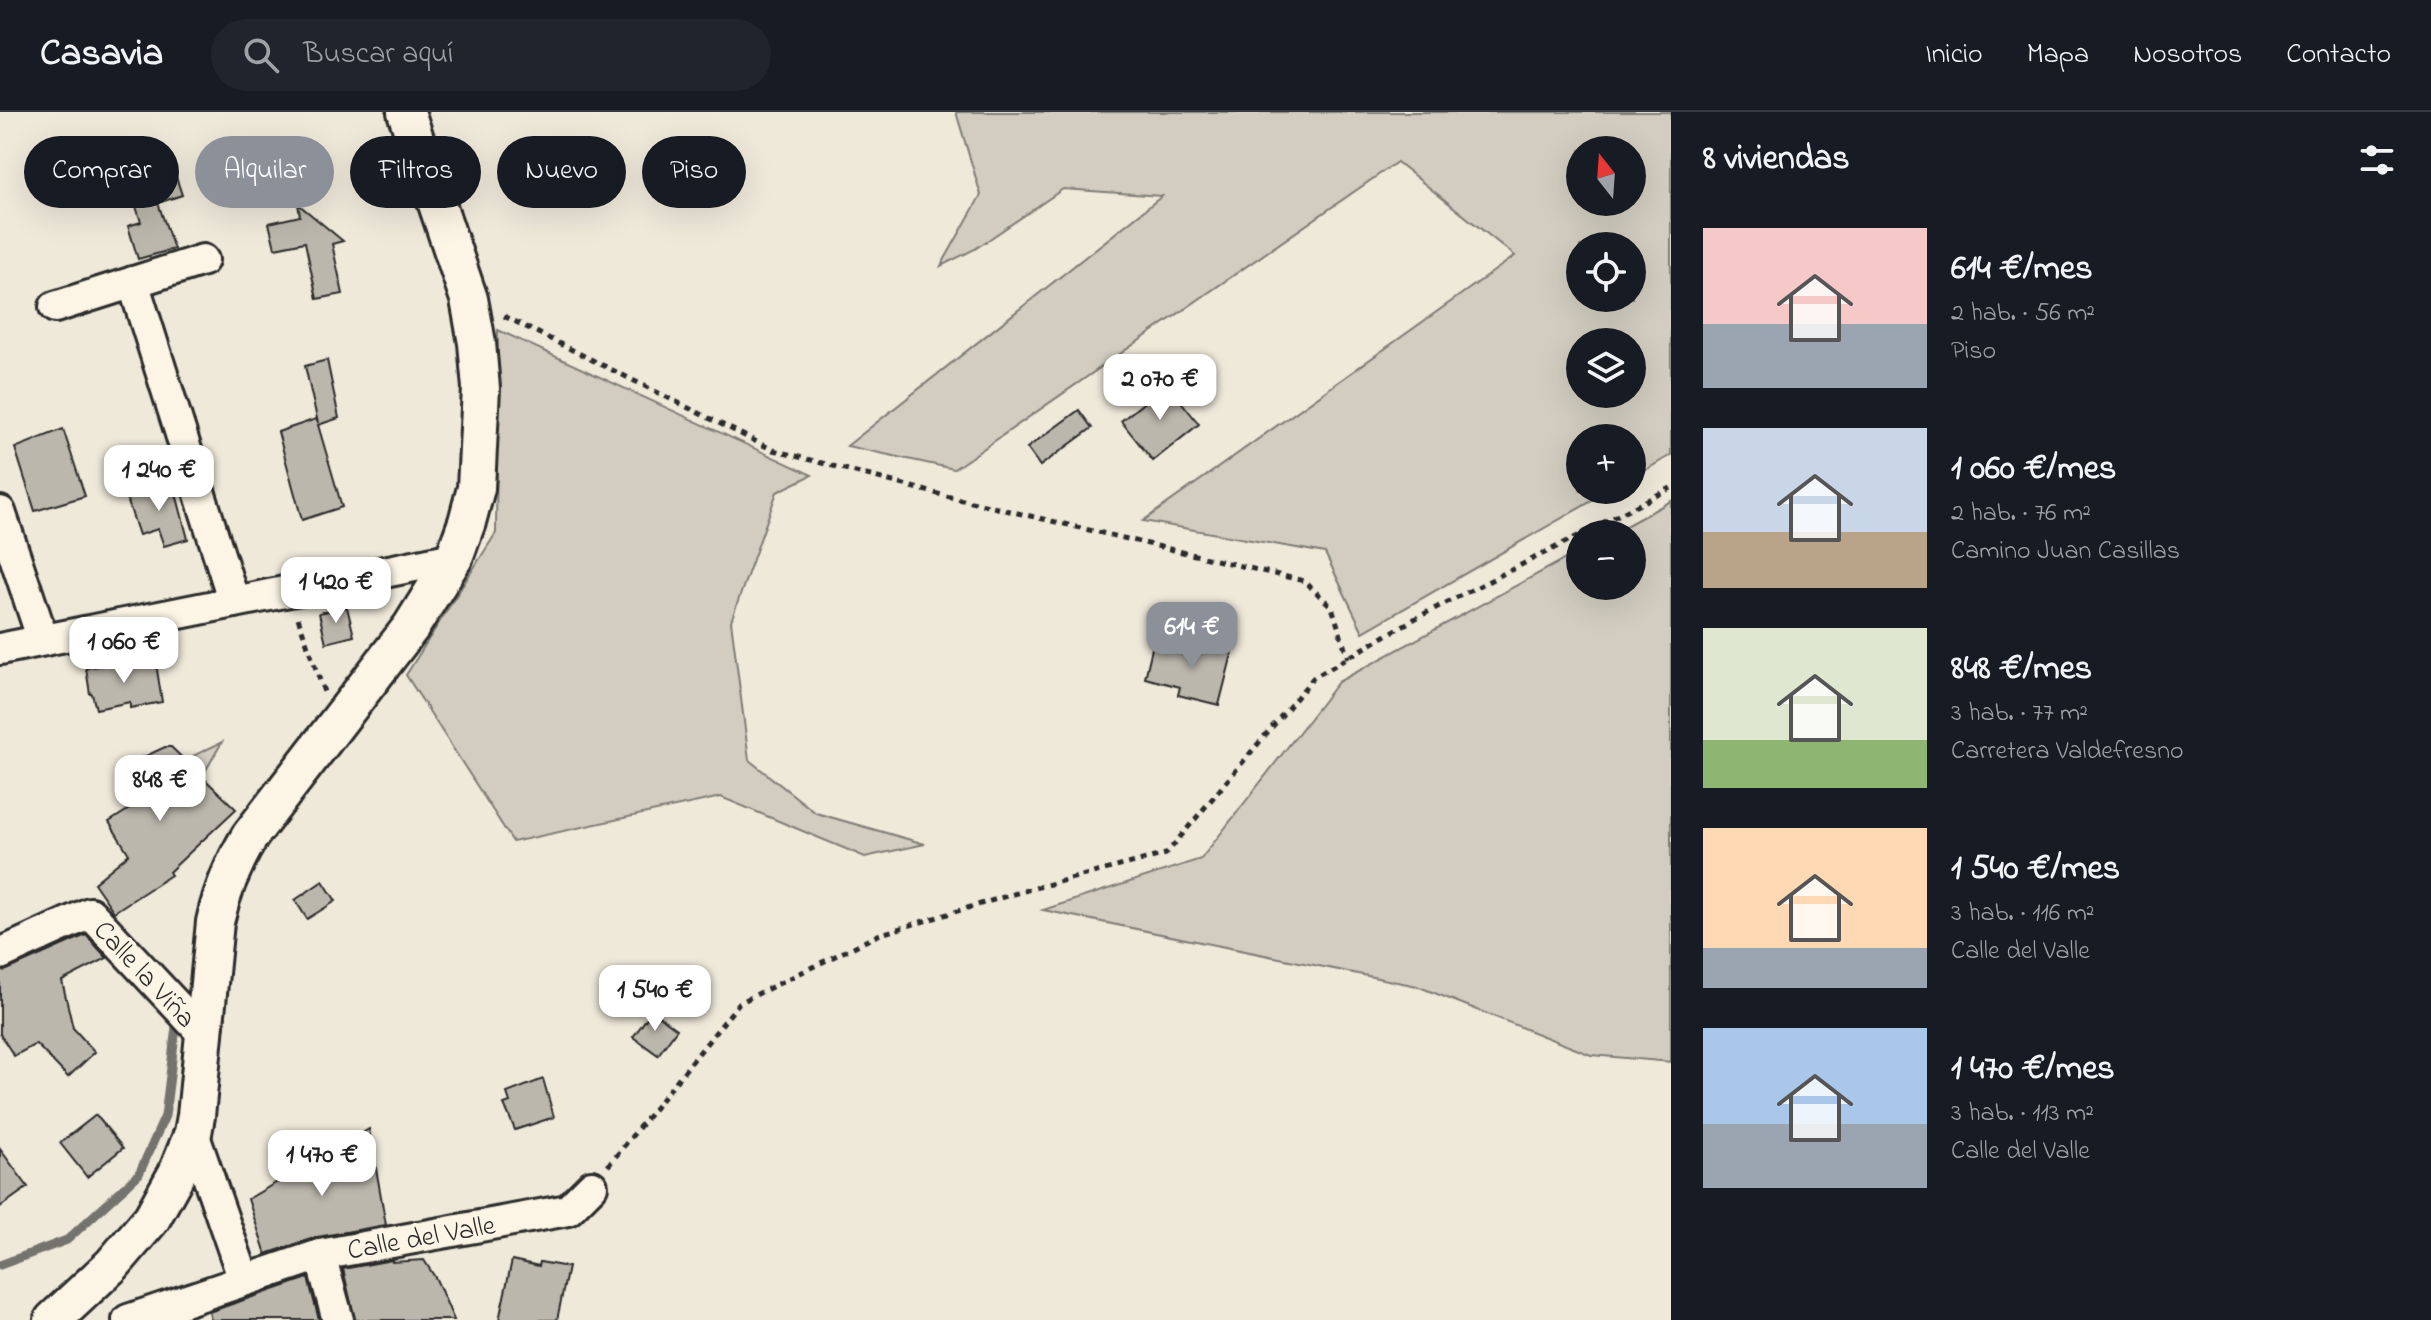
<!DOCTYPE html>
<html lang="es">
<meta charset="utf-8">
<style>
:root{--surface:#171b24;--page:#20242c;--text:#f1f3f6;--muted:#9ea1a6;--line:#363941;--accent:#8c9099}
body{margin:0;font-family:"Indie Flower",sans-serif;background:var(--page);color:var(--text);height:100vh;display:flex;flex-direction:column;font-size:30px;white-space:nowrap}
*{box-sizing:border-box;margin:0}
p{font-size:26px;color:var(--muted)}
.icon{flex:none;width:44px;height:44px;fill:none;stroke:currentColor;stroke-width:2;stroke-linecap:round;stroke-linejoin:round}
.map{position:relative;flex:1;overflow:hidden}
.sheet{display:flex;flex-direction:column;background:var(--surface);width:760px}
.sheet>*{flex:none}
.guide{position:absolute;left:24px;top:24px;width:760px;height:72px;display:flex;gap:16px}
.needle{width:52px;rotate:343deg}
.tools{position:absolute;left:1566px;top:24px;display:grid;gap:16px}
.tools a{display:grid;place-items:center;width:80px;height:80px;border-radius:50%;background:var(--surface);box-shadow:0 8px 32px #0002;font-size:40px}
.price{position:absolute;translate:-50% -68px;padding:0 18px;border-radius:16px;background:#fff;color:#222;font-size:26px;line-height:52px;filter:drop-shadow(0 2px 4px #0008)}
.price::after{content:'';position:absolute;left:50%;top:48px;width:24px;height:18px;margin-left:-12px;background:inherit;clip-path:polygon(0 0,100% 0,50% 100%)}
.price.active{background:var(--accent);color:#fff}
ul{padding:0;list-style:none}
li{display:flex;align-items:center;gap:24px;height:200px;padding:0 32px}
li span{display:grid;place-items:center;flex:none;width:224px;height:160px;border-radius:0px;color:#555}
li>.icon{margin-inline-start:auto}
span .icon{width:96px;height:96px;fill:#fffc;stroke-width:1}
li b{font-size:34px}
h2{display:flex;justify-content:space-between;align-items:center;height:96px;padding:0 32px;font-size:34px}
.chip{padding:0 28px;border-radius:36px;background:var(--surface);box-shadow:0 8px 32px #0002;font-size:28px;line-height:72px}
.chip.active{background:var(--accent);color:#fff}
header{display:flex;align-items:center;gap:48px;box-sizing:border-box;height:112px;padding:0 40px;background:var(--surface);border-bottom:2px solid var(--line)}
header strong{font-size:38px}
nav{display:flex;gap:44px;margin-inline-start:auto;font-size:28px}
.search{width:560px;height:72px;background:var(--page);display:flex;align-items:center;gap:20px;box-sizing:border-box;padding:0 28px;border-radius:44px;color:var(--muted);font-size:30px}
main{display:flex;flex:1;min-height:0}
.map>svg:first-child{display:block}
.green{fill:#d2cdc0;stroke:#7e7c76;stroke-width:2;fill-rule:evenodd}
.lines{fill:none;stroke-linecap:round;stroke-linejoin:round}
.stream{stroke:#75736d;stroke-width:9}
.building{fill:#bcb7ac;stroke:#2b2b2b;stroke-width:2}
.minor-casing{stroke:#2b2b2b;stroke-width:36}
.tertiary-casing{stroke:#2b2b2b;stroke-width:42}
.path{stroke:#2b2b2b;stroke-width:5;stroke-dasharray:6 6;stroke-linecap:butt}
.minor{stroke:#fcf5e5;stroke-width:30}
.tertiary{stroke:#fcf5e5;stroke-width:36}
.labels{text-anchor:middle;stroke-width:7;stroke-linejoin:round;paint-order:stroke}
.street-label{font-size:28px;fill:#2b2b2b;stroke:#fcf5e5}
</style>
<header>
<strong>Casavia</strong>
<div class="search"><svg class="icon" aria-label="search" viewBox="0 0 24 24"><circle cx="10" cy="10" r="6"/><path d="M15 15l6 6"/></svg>Buscar aquí</div>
<nav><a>Inicio</a><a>Mapa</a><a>Nosotros</a><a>Contacto</a></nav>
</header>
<main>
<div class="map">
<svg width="1671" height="1208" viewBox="0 0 1671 1208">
<rect width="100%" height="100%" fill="#efe9da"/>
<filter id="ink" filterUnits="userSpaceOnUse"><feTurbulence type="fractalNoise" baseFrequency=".0125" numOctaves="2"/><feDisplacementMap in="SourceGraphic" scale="16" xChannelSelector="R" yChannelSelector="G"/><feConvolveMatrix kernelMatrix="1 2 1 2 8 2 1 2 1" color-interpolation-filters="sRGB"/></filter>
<g filter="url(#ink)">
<g class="green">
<path d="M956,0H1671V343L1632,366V326H1580V378H1611L1363,520L1325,441L1143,409L1515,144L1397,50L954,357L847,334L1162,84L1063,77L975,137L941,154L981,83ZM1632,38V90H1580V38ZM1632,134V186H1580V134ZM1580,230H1632V282H1580Z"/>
<polygon points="498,218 812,363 777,380 731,509 749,648 816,701 925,732 865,745 721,685 513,730 406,563 496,421"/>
<polygon points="1671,389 1671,950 1591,943 1417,874 1043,798 1201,747 1338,570 1580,439 1580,474 1632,474 1632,422 1611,422"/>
<polygon points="222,630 202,665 143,715 120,679"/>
</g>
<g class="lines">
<polyline class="stream" points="0,1153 67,1128 139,1062 165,1004 176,915"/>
</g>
<g class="building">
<polygon points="161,34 167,51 171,50 182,83 158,91 174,137 138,147 128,114 141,110 122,50 126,48 125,45"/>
<polygon points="298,92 343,129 332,132 343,182 317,187 305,130 275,136 269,111 300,104"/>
<polygon points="327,248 339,306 318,313 342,395 302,408 278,320 316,307 318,311 305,254"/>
<polygon points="1167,272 1199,312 1153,349 1121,309"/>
<polygon points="1079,298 1092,316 1040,354 1027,336"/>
<polygon points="63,317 85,384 35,399 15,336"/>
<polygon points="173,370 188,427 164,434 158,417 139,423 126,384"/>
<polygon points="347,495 354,524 326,531 319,501"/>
<polygon points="1193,528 1233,538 1219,593 1178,583 1180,575 1145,566 1153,532 1190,541"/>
<polygon points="118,551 119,558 156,551 162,590 130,596 130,590 96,597 92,582 90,582 86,556"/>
<polygon points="165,635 171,635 236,697 169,760 171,763 114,800 94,771 129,742 109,710 137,692 120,656"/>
<polygon points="323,769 336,789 307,807 295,788"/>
<polygon points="86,823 107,846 62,869 73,916 95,940 68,965 36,932 14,944 0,922 0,860 7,858"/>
<polygon points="652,899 677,917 658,943 633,925"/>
<polygon points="543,967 554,1005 515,1018 504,992 510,990 507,981"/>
<polygon points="96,1003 123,1036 87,1065 60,1031"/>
<polygon points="369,1017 386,1113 317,1125 266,1142 248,1087"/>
<polygon points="0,1037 28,1075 0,1095"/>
<polygon points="392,1148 392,1150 424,1148 436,1167 454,1208 355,1208 343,1157"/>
<polygon points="512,1148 539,1154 540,1150 568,1155 557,1208 499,1208"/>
<polygon points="308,1166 319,1208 211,1208 209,1200"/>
</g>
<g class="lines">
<g class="minor-casing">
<g id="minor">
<polyline points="133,170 234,490"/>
<polyline points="55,195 203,148"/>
<polyline points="0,400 43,528"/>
<polyline points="0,537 454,446"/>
<polyline points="0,842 90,801 204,923"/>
<polyline points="193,1021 244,1168"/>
<polyline points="320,1143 338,1208"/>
<polyline points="128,1208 320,1143 568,1098 592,1074"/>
</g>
</g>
<g class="tertiary-casing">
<path id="tertiary" d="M53,1208L112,1153L152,1106L177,1061L193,1021L196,1004L215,810C222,778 233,752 250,724L411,515L454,446L467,410L476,376L481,276L477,231L469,187L406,0"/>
</g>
<g class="path">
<polyline points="504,204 773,338 942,383 1304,469 1332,495 1348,546"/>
<polyline points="1581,422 1671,376"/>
<polyline points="298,506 324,580"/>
<polyline points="608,1054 739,891 878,823 1027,778 1166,742 1313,566 1416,506 1580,423"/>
</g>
<use href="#minor" class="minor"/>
<use href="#tertiary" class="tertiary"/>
</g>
</g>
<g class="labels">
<g class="street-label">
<text transform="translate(146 861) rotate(47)" y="10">Calle la Viña</text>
<text transform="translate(421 1124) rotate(-10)" y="10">Calle del Valle</text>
</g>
</g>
</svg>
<div class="tools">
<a><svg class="needle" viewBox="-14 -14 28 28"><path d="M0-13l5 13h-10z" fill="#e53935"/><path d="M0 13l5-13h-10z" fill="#9ea1a6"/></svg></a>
<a><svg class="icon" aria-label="locate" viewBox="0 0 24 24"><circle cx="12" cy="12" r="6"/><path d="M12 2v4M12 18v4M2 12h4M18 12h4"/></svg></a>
<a><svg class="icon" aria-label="layers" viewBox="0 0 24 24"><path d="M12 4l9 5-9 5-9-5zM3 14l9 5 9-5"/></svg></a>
<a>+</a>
<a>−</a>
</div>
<b class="price" style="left:1160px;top:310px">2 070 €</b>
<b class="price" style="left:159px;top:401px">1 240 €</b>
<b class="price" style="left:336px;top:513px">1 420 €</b>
<b class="price active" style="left:1192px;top:558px">614 €</b>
<b class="price" style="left:124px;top:573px">1 060 €</b>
<b class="price" style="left:160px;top:711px">848 €</b>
<b class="price" style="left:655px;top:921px">1 540 €</b>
<b class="price" style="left:322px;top:1086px">1 470 €</b>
<div class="guide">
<a class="chip">Comprar</a>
<a class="chip active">Alquilar</a>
<a class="chip">Filtros</a>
<a class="chip">Nuevo</a>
<a class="chip">Piso</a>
</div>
</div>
<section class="sheet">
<h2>8 viviendas<svg class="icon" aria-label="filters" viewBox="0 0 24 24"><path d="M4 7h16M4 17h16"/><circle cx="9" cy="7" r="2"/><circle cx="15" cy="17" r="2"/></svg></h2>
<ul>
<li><span style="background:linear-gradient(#f6c9c9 60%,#9aa5b1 0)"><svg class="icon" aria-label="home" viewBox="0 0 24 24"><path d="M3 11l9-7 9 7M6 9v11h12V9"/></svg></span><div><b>614 €/mes</b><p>2 hab. · 56 m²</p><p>Piso</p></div></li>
<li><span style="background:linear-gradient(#c9d6e8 65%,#b9a48a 0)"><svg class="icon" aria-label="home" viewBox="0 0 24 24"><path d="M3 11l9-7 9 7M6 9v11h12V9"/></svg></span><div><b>1 060 €/mes</b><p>2 hab. · 76 m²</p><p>Camino Juan Casillas</p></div></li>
<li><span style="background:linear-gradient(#dfe7d0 70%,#8fb573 0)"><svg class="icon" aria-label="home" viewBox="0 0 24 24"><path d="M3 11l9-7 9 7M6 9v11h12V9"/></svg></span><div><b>848 €/mes</b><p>3 hab. · 77 m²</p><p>Carretera Valdefresno</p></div></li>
<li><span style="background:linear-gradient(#ffd9b3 75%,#9aa5b1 0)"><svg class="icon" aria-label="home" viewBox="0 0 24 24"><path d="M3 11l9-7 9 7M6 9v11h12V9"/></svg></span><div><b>1 540 €/mes</b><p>3 hab. · 116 m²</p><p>Calle del Valle</p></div></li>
<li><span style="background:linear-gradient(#a9c7e8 60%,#9aa5b1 0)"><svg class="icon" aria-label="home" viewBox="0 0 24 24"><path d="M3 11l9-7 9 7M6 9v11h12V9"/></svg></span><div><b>1 470 €/mes</b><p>3 hab. · 113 m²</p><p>Calle del Valle</p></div></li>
</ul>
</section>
</main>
